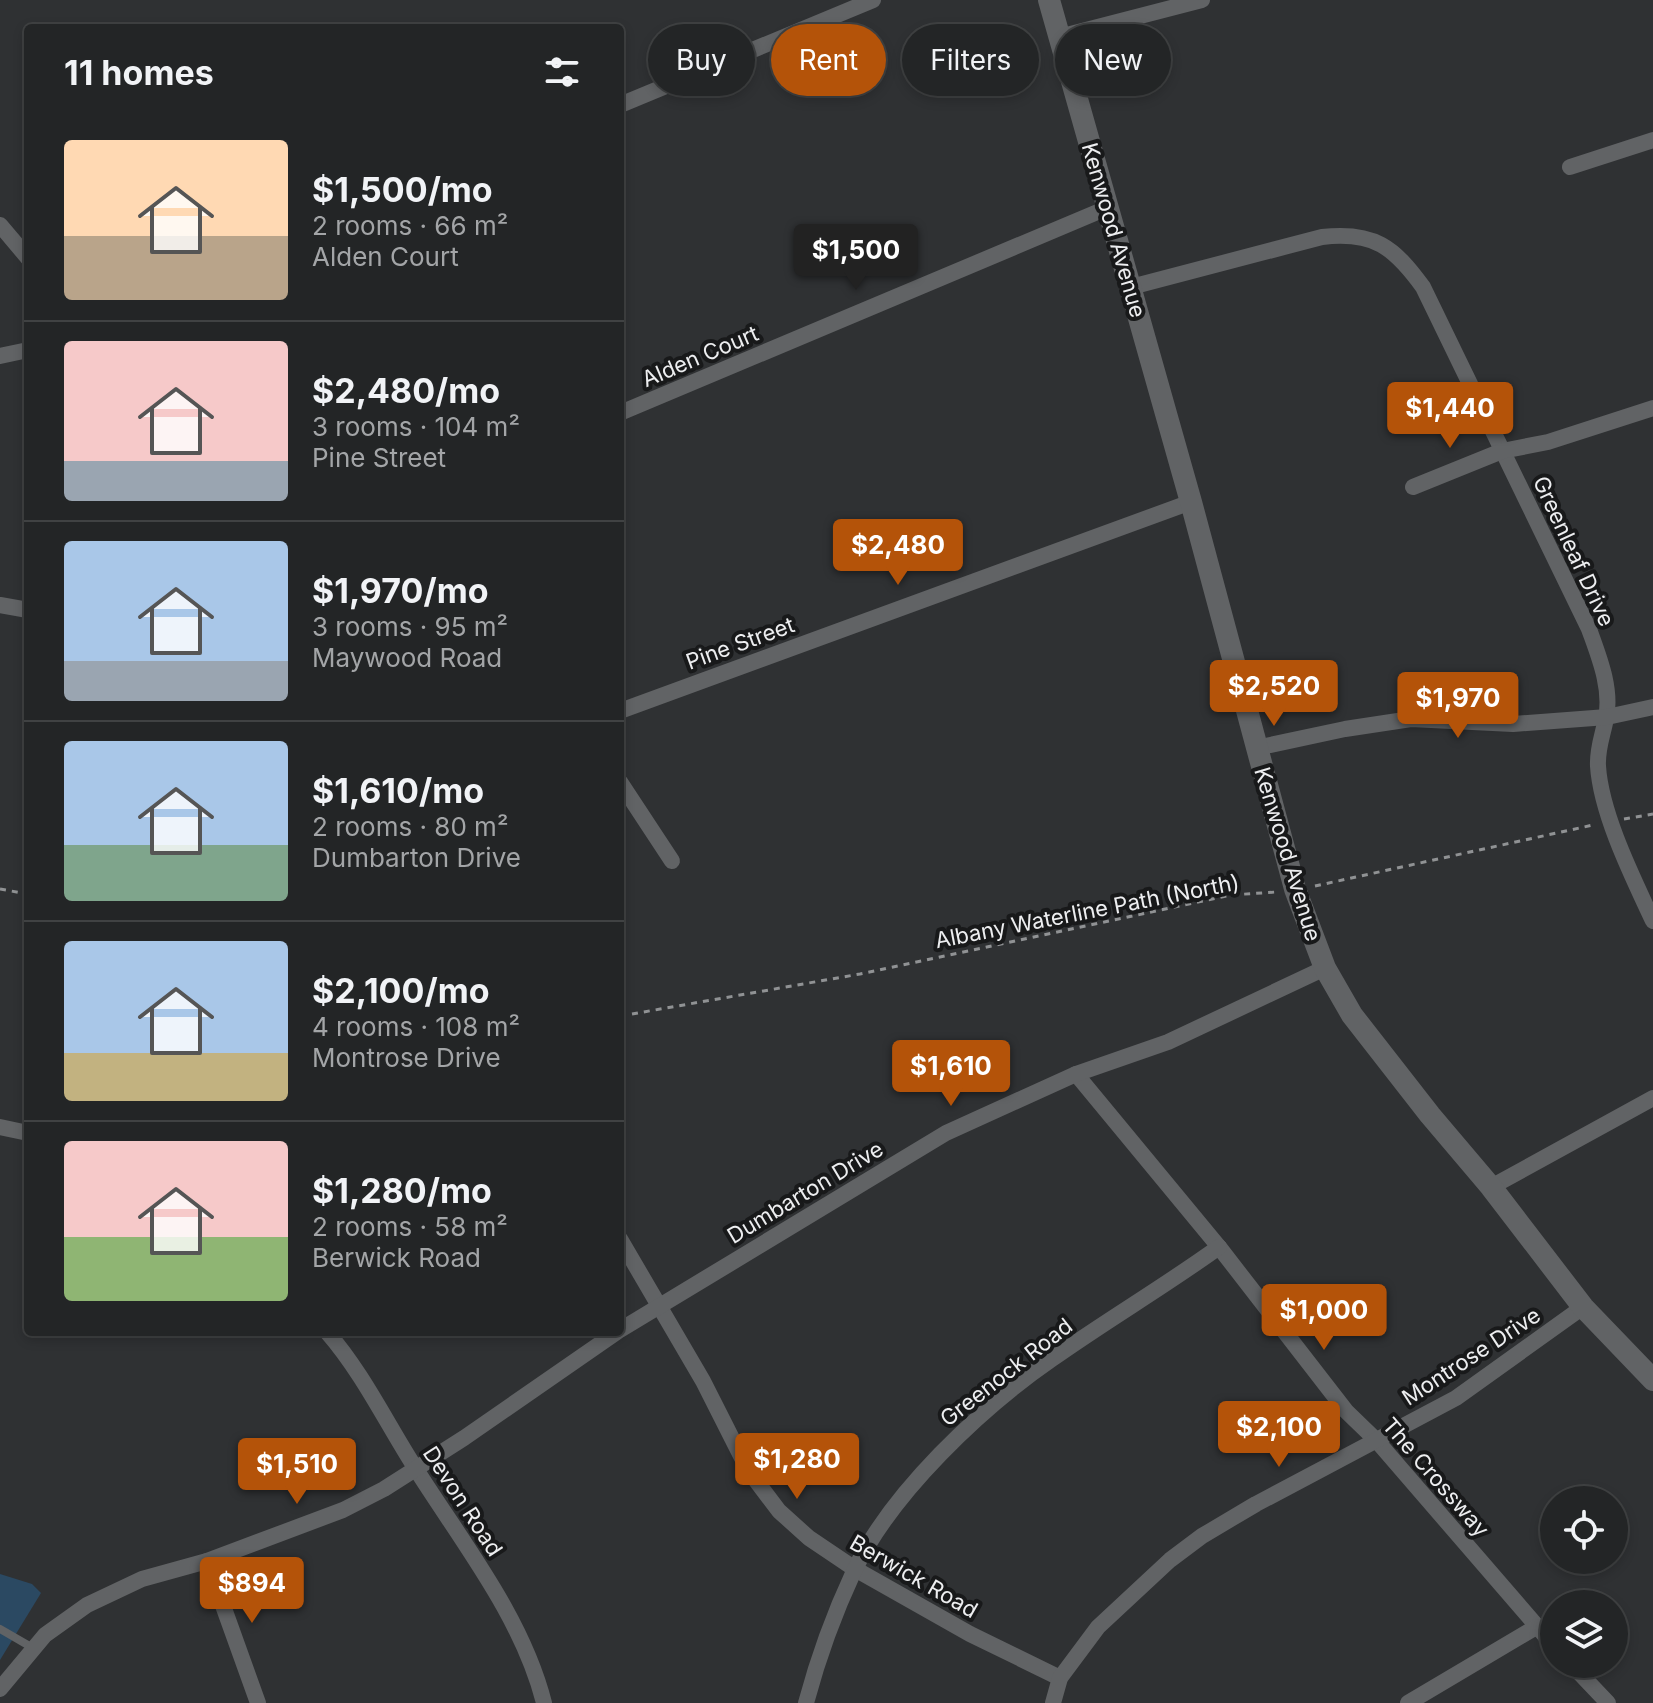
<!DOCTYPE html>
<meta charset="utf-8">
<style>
:root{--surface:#232526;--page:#2b2d2e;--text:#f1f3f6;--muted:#a3a5a7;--line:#404243;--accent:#b45309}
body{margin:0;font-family:Inter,sans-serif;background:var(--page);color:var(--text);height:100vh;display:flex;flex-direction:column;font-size:30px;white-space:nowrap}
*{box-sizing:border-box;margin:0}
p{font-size:26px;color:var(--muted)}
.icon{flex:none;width:44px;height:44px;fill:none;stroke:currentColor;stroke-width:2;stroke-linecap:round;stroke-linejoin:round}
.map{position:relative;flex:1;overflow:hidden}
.side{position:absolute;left:24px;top:24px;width:600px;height:1312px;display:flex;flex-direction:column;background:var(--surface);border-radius:8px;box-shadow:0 4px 12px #0003,0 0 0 2px var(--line)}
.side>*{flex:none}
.top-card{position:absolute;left:648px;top:24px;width:760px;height:72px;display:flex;gap:16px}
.buttons{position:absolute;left:1540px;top:1486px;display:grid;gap:16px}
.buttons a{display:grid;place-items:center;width:88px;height:88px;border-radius:50%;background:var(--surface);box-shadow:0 4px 12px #0003,0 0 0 2px var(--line);font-size:40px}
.price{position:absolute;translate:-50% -68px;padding:0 18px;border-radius:8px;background:var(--accent);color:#fff;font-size:26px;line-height:52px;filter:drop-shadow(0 2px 4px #0008)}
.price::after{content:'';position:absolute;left:50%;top:48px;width:24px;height:18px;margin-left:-12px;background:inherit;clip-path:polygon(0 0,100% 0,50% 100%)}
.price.current{background:#222;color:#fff}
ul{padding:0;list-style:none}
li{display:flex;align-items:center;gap:24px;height:200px;padding:0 40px}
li+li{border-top:2px solid var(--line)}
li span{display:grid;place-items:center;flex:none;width:224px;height:160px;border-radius:8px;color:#555}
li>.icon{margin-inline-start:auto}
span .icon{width:96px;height:96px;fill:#fffc;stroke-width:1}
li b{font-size:34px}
h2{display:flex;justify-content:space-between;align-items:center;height:96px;padding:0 40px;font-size:34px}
.tag{padding:0 28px;border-radius:36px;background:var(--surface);box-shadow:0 4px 12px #0003,0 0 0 2px var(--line);font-size:28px;line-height:72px}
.tag.current{background:var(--accent);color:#fff}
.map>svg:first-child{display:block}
.green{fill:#2b4962}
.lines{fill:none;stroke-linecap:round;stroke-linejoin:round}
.path{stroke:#909294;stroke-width:3;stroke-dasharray:6 6;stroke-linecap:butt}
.lane{stroke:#616365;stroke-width:8}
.street{stroke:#616365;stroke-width:16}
.secondary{stroke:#616365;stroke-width:22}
.labels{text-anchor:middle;stroke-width:8;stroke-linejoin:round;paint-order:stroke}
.street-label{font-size:22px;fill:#edeef0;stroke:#18191a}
</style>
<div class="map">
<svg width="1653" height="1703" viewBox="0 0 1653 1703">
<rect width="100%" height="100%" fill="#2f3133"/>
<polygon class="green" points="0,1574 32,1584 41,1593 0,1660"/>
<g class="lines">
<g class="path">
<polyline points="1624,819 1653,814"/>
<polyline points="1315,886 1593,825"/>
<polyline points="0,889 28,894"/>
<polyline points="620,1014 632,1014 860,974 1231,895 1276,892"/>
</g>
<polyline class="lane" points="0,1629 33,1648"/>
<g class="street">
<polyline points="1059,37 1202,0"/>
<polyline points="620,105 873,0"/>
<polyline points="1570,167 1653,140"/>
<polyline points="0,225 28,258"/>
<path d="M1131,287L1322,237C1374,231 1394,247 1423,287L1589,629C1599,657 1612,688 1606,718C1603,735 1597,748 1598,766C1601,814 1633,878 1653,921"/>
<polyline points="0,356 28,350"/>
<polyline points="620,413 1107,208"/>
<polyline points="1413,487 1502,451 1548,442 1653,408"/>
<polyline points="0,605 28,610"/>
<polyline points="620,711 1191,502"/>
<polyline points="1256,748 1345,729 1411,719 1513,724 1607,717 1653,707"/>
<polyline points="620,782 672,861"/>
<polyline points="1076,1074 1219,1247 1346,1411 1377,1441 1554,1646"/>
<polyline points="0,1127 28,1133"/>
<polyline points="1491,1187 1653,1098"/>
<polyline points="620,1239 703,1381 748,1470 779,1511 809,1538 855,1569 970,1634 1060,1678"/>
<polyline points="620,1330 946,1133 1076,1074 1168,1042 1325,968"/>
<path d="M327,1332C362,1372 386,1422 414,1466C461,1541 522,1616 544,1703"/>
<polyline points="207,1561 258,1703"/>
<polyline points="1571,1664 1608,1703"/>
<polyline points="0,1689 45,1635 87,1605 142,1579 207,1561 343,1510 384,1489 464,1438 617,1332"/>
<path d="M806,1703C818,1658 834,1614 854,1571C891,1493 981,1408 1052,1359C1107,1320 1165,1286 1219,1247"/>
<polyline points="1053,1703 1060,1678 1098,1627 1170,1560 1202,1536 1256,1504 1456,1398 1583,1307"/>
<polyline points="1408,1703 1536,1627"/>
</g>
<polyline class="secondary" points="1049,0 1191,502 1295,889 1325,968 1352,1015 1430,1115 1491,1187 1583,1307 1653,1380"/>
</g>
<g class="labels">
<g class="street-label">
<text transform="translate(1114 230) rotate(74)" y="8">Kenwood Avenue</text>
<text transform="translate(700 356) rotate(-23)" y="8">Alden Court</text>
<text transform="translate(1574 551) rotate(65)" y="8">Greenleaf Drive</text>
<text transform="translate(740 643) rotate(-20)" y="8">Pine Street</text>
<text transform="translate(1288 854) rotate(73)" y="8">Kenwood Avenue</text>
<text transform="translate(1087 911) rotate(-11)" y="8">Albany Waterline Path (North)</text>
<text transform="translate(805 1192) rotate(-31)" y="8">Dumbarton Drive</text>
<text transform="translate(1471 1356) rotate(-33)" y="8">Montrose Drive</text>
<text transform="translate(1006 1372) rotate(-38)" y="8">Greenock Road</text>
<text transform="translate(1436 1477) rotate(49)" y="8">The Crossway</text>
<text transform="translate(463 1501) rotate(57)" y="8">Devon Road</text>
<text transform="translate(914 1576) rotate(30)" y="8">Berwick Road</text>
</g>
</g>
</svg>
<div class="buttons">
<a><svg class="icon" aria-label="locate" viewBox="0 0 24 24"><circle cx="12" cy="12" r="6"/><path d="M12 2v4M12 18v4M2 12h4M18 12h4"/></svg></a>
<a><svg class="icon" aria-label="layers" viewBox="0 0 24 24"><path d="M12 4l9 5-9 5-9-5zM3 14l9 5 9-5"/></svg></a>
</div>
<b class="price current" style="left:856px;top:292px">$1,500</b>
<b class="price" style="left:1450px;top:450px">$1,440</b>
<b class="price" style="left:898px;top:587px">$2,480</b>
<b class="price" style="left:1274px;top:728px">$2,520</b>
<b class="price" style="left:1458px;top:740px">$1,970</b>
<b class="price" style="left:951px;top:1108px">$1,610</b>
<b class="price" style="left:1324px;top:1352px">$1,000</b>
<b class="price" style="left:1279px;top:1469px">$2,100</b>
<b class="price" style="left:797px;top:1501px">$1,280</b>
<b class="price" style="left:297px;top:1506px">$1,510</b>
<b class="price" style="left:252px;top:1625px">$894</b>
<div class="top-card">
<a class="tag">Buy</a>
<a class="tag current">Rent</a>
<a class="tag">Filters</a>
<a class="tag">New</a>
</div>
<section class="side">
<h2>11 homes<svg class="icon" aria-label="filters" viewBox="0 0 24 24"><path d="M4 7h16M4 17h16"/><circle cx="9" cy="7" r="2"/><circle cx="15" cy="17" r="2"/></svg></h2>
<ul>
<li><span style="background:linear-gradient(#ffd9b3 60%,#b9a48a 0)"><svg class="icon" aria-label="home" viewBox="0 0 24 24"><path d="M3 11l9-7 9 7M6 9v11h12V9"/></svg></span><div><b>$1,500/mo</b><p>2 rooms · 66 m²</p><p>Alden Court</p></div></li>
<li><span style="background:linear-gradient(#f6c9c9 75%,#9aa5b1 0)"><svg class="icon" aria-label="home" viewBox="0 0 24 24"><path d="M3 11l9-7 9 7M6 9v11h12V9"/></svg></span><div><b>$2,480/mo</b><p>3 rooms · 104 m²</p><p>Pine Street</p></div></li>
<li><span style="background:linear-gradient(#a9c7e8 75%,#9aa5b1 0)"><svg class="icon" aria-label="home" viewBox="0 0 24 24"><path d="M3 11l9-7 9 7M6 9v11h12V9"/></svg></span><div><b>$1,970/mo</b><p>3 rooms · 95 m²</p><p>Maywood Road</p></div></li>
<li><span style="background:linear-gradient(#a9c7e8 65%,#7fa58c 0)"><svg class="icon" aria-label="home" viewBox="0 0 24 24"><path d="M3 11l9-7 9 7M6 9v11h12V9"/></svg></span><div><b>$1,610/mo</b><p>2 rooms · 80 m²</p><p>Dumbarton Drive</p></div></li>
<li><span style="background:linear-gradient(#a9c7e8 70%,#c2b280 0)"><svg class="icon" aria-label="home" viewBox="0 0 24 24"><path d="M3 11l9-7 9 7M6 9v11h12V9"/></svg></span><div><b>$2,100/mo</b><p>4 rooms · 108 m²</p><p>Montrose Drive</p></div></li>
<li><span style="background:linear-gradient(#f6c9c9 60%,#8fb573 0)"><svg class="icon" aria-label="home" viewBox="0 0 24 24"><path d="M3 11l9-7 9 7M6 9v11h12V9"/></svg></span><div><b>$1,280/mo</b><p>2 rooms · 58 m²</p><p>Berwick Road</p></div></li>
</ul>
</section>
</div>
